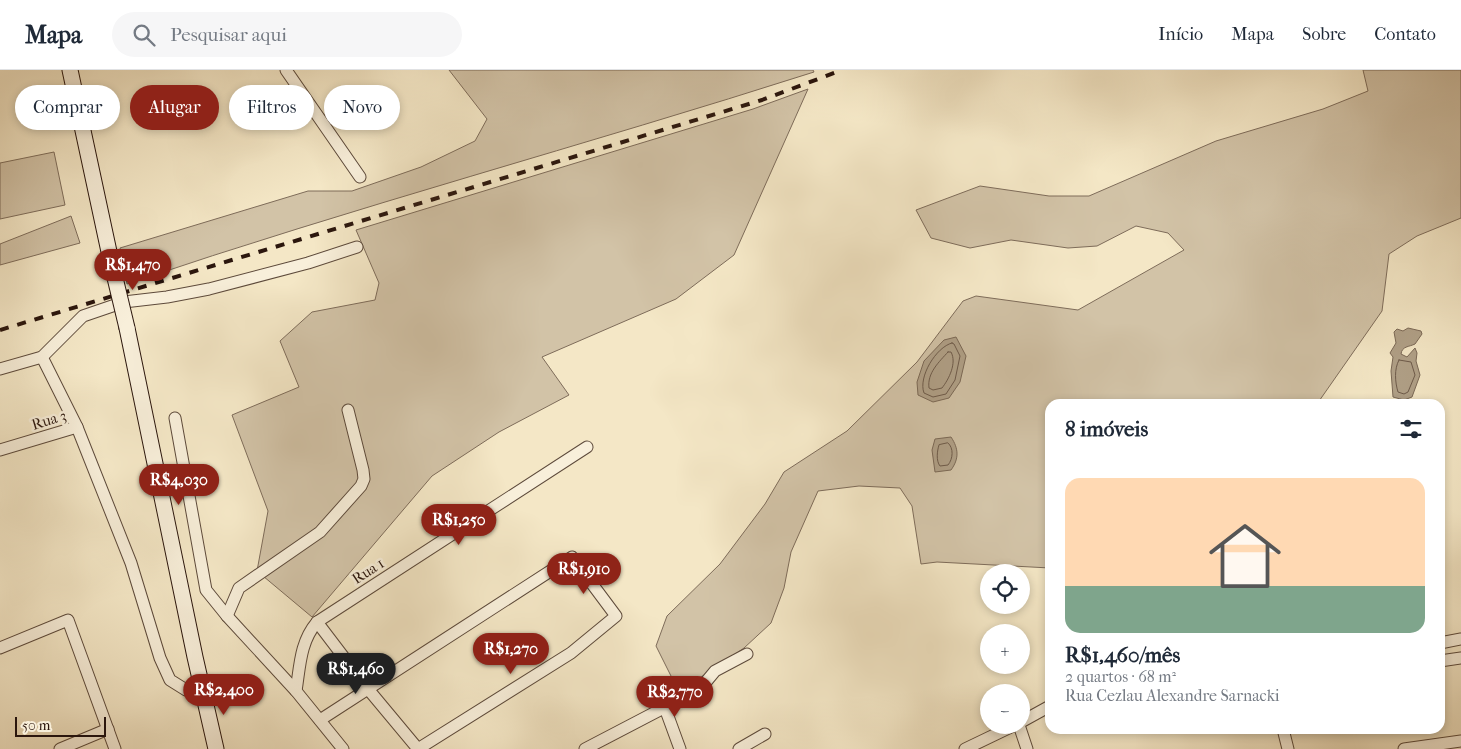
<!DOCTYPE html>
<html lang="pt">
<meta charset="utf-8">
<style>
:root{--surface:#fff;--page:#f6f6f7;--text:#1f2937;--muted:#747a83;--line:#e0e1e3;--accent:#8f2418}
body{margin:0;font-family:"IM FELL French Canon",serif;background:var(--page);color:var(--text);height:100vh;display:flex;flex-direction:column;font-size:19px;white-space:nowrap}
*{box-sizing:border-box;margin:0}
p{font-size:16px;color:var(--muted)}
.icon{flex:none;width:28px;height:28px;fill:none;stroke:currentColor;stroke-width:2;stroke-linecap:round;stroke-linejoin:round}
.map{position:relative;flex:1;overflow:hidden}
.side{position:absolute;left:1045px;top:329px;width:400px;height:335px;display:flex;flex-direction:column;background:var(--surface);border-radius:15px;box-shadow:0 2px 8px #0003}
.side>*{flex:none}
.banner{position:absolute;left:15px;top:15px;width:475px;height:45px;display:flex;gap:10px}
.fabs{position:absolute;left:980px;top:494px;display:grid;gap:10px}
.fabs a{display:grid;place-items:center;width:50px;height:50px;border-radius:50%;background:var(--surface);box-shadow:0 2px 8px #0003;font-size:25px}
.scale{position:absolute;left:15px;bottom:12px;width:91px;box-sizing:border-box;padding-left:5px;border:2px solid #2b160d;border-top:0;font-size:14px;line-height:18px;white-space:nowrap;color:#2b160d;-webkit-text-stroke:4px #f8efda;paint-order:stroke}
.price{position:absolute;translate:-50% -42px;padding:0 11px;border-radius:18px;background:var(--accent);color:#fff;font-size:16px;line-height:32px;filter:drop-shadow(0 1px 2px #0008)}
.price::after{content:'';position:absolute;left:50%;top:30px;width:15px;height:11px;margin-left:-8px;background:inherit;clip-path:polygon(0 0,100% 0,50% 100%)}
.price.on{background:#222;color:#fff}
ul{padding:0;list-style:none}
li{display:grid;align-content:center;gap:10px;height:265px;padding:0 20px}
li+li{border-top:1px solid var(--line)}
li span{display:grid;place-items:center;height:155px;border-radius:15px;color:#555}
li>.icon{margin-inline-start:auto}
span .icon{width:90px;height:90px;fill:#fffc;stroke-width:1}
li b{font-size:21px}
h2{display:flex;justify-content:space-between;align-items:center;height:60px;padding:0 20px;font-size:21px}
.tag{padding:0 18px;border-radius:22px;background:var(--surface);box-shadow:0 2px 8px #0003;font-size:18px;line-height:45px}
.tag.on{background:var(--accent);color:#fff}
header{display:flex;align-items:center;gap:30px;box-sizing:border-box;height:70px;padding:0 25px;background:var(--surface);border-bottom:1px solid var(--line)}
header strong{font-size:24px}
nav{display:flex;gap:28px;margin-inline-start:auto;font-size:18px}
.search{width:350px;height:45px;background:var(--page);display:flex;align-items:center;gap:12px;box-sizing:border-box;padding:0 18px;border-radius:28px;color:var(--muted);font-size:19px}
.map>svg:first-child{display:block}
.green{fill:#d2c3a7;stroke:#7e6c5a}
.water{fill:#b0a087;stroke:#7b6956}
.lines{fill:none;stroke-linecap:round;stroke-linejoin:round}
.shore{stroke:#6e5b4a;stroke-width:1}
.street-casing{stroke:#5d4a3b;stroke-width:13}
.secondary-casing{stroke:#2b160d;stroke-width:17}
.street{stroke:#f8efda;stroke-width:11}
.secondary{stroke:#f8efda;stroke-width:15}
.rail{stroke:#2b160d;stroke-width:4;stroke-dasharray:9 9;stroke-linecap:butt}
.secondary-bridge-casing{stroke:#2b160d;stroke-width:17;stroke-linecap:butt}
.secondary-bridge{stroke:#f8efda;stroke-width:15}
.labels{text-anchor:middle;stroke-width:5;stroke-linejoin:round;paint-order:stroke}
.street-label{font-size:15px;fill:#2b160d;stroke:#f8efda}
</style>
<header>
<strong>Mapa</strong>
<div class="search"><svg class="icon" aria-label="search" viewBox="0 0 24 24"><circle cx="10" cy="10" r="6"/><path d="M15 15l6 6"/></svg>Pesquisar aqui</div>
<nav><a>Início</a><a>Mapa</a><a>Sobre</a><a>Contato</a></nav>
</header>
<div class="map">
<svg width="1461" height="679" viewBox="0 0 1461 679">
<rect width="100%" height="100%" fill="#f4e7c6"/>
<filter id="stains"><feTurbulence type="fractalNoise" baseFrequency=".004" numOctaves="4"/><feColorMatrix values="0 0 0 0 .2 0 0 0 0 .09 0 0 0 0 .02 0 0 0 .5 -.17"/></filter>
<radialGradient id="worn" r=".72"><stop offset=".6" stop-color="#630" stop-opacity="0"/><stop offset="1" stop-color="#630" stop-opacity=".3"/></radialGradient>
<g class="green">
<path d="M449,0H813L814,2C586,75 354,137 127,214L120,178L308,121H352L421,97L475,71L487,49Z"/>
<polygon points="1363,0 1461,0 1461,148 1417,166 1389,184 1382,241 1317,334 1050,334 1050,498 937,492 921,494 912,436 900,418 859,416 818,421 791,482 784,518 771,553 744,578 679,622 656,576 667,546 720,494 765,434 784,402 847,361 917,292 963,231 976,226 1078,240 1184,180 1168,163 1136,156 1097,176 1068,178 1011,170 970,178 931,168 916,140 980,116 1049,126 1089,126 1216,71 1323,39 1368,21"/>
<polygon points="808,19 734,185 676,229 542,287 569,325 499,362 432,406 312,547 257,501 268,441 232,345 299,317 280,271 312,242 375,230 379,213 356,160 753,39"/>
<polygon points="54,82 65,135 0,149 0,93"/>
<polygon points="71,146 80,173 0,195 0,174"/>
</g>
<g class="water">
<path d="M1408,258L1421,261L1422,264L1415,274C1409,277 1402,276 1401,284L1407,287L1415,278L1417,283L1416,291L1420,305L1412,327L1404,330L1393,327L1391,301L1393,287L1390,283L1396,273L1394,262L1397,259L1403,261Z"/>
<polygon points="956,267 966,286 960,312 949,328 933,332 918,325 917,312 924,291 944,270"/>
<path d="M951,367C959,379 959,389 951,400L935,402L932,380L935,369Z"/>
</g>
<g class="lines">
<g class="shore">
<path d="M952,273L954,274L960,286L955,310L946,324L933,327L924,323C918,307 936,277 952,273Z"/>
<path d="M948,282H951C957,293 949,309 942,318L933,320L929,318C927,303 939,292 948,282Z"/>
<path d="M1399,290L1411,292L1415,305L1408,322L1404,324L1398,322C1395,312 1394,299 1399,290Z"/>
<path d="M948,373C954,378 953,389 948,395L940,396C936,391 937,381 939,375Z"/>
</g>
<g class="street-casing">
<g id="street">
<polyline points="286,0 360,107"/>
<polyline points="42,287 77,357 131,493 160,588 170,610 186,620 202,621"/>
<polyline points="0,299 42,287 83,246 124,232 167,227 209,219 308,193 357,177"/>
<polyline points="175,348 206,520 227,546 296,621 343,679"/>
<polyline points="0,380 77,357"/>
<polyline points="227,546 239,518 320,462 361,416 364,409 363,400 348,340"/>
<polyline points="317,552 368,619 418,679 571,583 616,546 572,487 320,650"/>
<polyline points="1440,573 1461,569"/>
<polyline points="0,578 68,550 115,679"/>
<polyline points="1440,591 1461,588"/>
<path d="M296,621C300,596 300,572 317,552L587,377"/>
<polyline points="665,638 680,679"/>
<polyline points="1021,652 1050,636"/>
<polyline points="1019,655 1027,679"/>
<polyline points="1283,659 1288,679"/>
<polyline points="60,679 108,659"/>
<polyline points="585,679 700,619 715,601 747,584"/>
<polyline points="739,679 765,664"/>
<polyline points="965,679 1015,655"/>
<polyline points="1404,679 1461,671"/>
</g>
</g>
<g class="secondary-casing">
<g id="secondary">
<polyline points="70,0 111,191"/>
<polyline points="127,258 195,587 216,679"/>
</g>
</g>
<use href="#street" class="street"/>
<use href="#secondary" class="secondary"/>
<polyline class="rail" points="0,260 762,30 842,0"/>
<g class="secondary-bridge-casing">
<polyline id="secondary-bridge" points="111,191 127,258"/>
</g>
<use href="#secondary-bridge" class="secondary-bridge"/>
</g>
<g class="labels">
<g class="street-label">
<text transform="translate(49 350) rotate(-17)" y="5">Rua 3</text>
<text transform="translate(368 501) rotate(-33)" y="5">Rua 1</text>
</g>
</g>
<rect width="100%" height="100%" filter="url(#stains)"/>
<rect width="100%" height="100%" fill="url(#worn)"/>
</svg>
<div class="fabs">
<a><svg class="icon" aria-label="locate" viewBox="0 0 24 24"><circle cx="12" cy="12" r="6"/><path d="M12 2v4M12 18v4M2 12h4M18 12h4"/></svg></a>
<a>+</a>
<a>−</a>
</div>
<div class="scale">50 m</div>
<b class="price" style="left:133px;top:221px">R$1,470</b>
<b class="price" style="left:179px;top:436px">R$4,030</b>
<b class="price" style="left:459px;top:476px">R$1,250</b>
<b class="price" style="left:584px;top:525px">R$1,910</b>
<b class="price" style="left:511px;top:605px">R$1,270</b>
<b class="price on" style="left:356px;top:625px">R$1,460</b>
<b class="price" style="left:224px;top:646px">R$2,400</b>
<b class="price" style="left:675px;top:648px">R$2,770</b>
<div class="banner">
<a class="tag">Comprar</a>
<a class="tag on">Alugar</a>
<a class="tag">Filtros</a>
<a class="tag">Novo</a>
</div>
<section class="side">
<h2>8 imóveis<svg class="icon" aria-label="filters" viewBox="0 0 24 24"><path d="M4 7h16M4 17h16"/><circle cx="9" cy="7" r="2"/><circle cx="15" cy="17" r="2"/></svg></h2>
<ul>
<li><span style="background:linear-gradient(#ffd9b3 70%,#7fa58c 0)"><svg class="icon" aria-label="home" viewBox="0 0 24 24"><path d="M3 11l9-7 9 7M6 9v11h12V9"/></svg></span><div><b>R$1,460/mês</b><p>2 quartos · 68 m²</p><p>Rua Cezlau Alexandre Sarnacki</p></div></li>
</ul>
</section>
</div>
